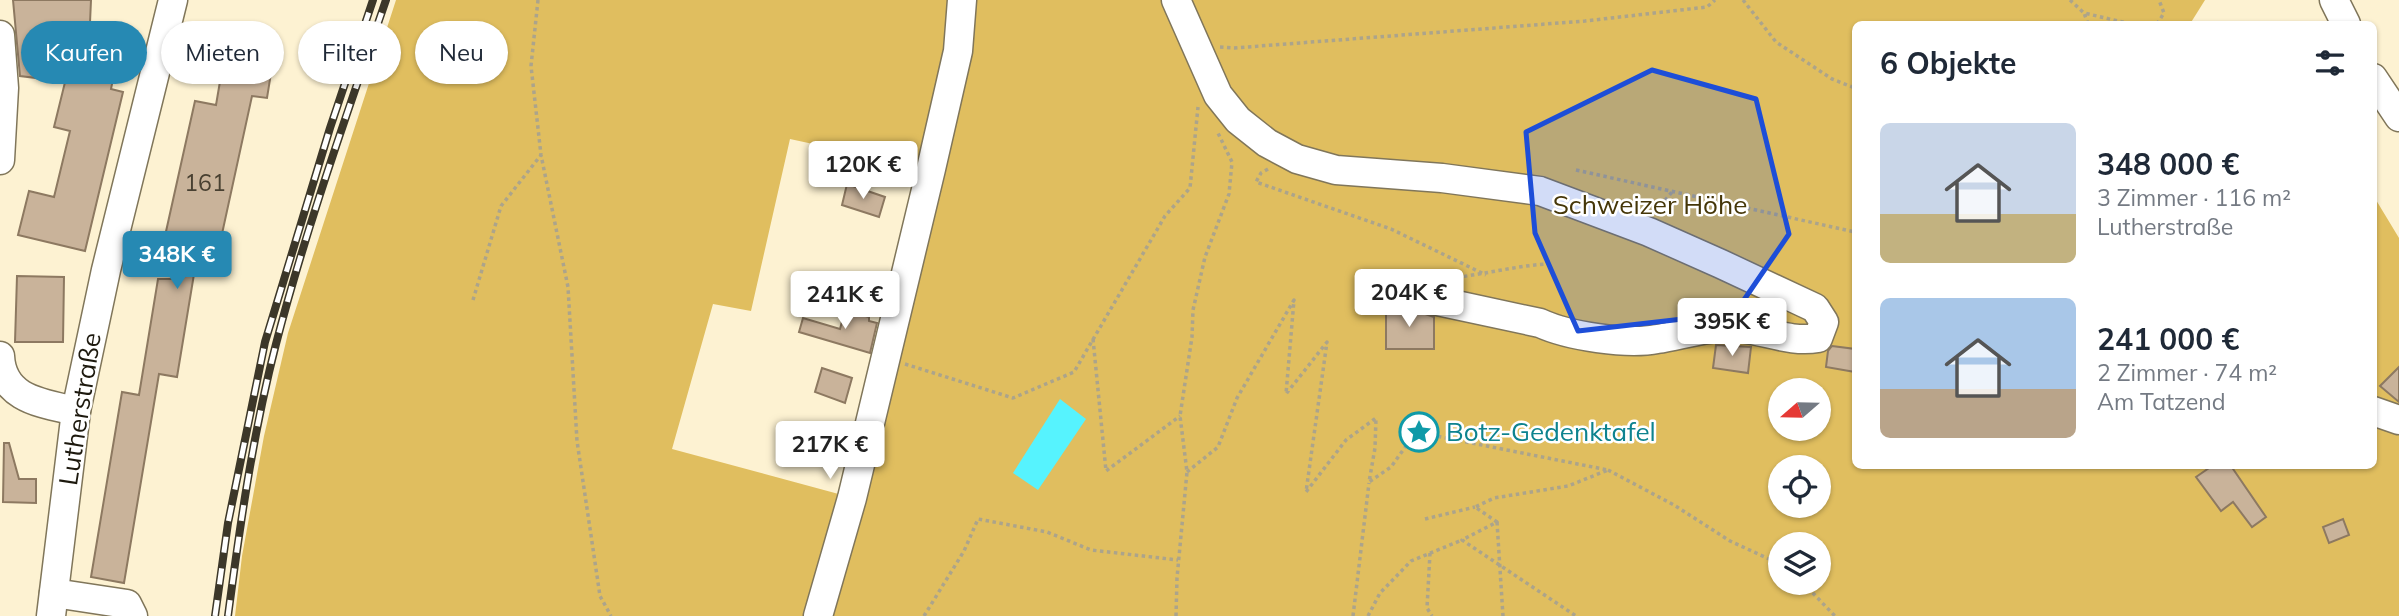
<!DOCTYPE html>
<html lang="de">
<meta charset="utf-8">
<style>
:root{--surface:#fff;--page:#f6f6f7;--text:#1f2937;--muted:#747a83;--accent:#2689b3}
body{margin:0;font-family:Mulish,sans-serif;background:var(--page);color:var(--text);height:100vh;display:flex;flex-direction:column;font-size:26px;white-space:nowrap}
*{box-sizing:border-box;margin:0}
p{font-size:23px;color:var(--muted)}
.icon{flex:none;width:38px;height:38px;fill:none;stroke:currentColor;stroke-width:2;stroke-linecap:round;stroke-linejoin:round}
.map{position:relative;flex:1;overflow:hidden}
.panel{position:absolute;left:1852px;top:21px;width:525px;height:448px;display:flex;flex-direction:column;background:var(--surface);border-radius:10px;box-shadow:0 2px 5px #0004}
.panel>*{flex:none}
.guide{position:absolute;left:21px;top:21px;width:665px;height:63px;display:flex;gap:14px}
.needle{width:46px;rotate:250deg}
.fabs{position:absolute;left:1768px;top:378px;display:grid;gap:14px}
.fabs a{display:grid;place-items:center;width:63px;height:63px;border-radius:50%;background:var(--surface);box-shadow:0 2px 5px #0004;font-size:35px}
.price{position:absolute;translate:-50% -60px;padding:0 16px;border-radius:7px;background:#fff;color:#222;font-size:23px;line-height:46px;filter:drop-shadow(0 2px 4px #0008)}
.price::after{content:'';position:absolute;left:50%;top:42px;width:21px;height:16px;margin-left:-10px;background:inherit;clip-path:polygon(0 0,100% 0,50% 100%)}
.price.current{background:var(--accent);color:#fff}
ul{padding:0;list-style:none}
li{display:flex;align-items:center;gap:21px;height:175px;padding:0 28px}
li span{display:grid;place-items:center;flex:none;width:196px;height:140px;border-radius:10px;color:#555}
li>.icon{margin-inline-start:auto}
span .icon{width:84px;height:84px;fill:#fffc;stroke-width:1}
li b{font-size:30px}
h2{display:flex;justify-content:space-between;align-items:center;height:84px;padding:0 28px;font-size:30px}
.tag{padding:0 24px;border-radius:32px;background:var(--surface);box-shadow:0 2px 5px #0004;font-size:24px;line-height:63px}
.tag.current{background:var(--accent);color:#fff}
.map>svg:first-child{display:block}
.green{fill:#e0be5f;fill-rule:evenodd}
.water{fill:#56f3fe}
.building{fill:#c9b39a;stroke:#8d7961;stroke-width:2}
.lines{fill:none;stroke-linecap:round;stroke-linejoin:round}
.minor-casing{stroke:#80765a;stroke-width:31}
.path{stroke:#aca48b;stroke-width:3.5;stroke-dasharray:3.5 3.5;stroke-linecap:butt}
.minor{stroke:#fff;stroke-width:28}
.rail-casing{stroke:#3c3729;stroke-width:8}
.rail{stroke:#fff;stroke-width:5;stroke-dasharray:16;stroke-linecap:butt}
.marked{fill:#1d4ed8;fill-opacity:0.2;stroke:#1d4ed8;stroke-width:5;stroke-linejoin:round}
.labels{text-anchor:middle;stroke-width:5;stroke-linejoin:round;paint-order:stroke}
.number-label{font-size:23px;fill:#484031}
.park-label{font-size:26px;fill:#453608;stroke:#fff}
.street-label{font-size:26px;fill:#1d190e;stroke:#fff}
.culture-label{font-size:26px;fill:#0d838f;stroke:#fff;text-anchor:start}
</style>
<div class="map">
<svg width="2399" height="616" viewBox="0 0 2399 616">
<rect width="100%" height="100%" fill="#fdf2d2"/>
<g class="green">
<polygon points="396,0 953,0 924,168 790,139 751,311 713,304 672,449 846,496 812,616 235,616 242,556 264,436 288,333"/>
<path d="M968,0H2205L2190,24H1855V466H2373V195L2399,238V616H824ZM1780,390H1818V429H1780ZM1780,467H1818V506H1780ZM1780,544H1818V583H1780Z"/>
</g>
<polygon class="water" points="1060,399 1086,419 1038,490 1013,473"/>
<g class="building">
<polygon points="13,0 91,0 89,45 42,33 45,79 20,76"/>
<polygon points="192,24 220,26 218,54 190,52"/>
<polygon points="224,58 272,67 267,98 252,96 215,266 196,262 177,377 159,374 124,583 91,577 122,392 139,395 158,279 173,279 174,273 160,269 161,254 195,101 216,105"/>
<polygon points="68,70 90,72 113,79 111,89 123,92 85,251 18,235 29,191 54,197 70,131 54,127"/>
<polygon points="847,184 885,197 879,217 842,205"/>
<polygon points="17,276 64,277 63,342 15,342"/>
<polygon points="1386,307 1418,307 1422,313 1434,317 1434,349 1386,349"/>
<polygon points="845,310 869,317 869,321 877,323 870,353 799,332 803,318 840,329"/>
<polygon points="1716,345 1751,347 1748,373 1713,368"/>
<polygon points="1832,346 1855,349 1855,372 1826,367 1828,351"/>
<polygon points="2399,367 2399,402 2380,386"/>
<polygon points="822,368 852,378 845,403 815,392"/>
<polygon points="4,443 9,443 19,479 36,479 36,503 3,502"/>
<polygon points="2212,466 2231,466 2266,517 2252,527 2233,502 2221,511 2196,477"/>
<polygon points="2343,519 2349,535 2329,543 2323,527"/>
</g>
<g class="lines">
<g class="minor-casing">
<g id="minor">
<path d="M1176,0L1218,95L1238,120L1267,143L1297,159L1336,170L1442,178L1540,191L1649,232L1721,264L1815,308L1824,322L1818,338C1790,343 1765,330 1738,328C1711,325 1683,335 1657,339C1627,345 1568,336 1540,323L1433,300"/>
<polyline points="2334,0 2346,24"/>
<polyline points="0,35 4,88 0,160"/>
<polyline points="2373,78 2399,117"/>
<path d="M0,356C2,399 41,403 76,411"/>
<polyline points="2373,411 2399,420"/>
<polyline points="54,593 127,604 133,616"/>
<polyline points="51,616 76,411 106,270 173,0"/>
<polyline points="818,616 852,498 931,169 958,51 962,0"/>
</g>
</g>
<g class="path">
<polyline points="538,0 531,66 541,155 568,287 577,441 600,596 611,616"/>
<polyline points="1743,0 1776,42 1832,79 1855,88"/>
<polyline points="2070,0 2084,13"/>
<polyline points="2088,24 2084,13 2131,24"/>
<polyline points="2157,24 2164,13 2159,0"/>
<polyline points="1220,47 1234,48 1585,21 1707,7 1715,0"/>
<polyline points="1268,169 1261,173 1256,182 1391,229 1486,275"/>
<polyline points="1576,170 1855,232"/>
<polyline points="1656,211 1672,192"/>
<path d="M1450,278C1482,275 1514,266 1547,264"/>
<polyline points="1411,293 1395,289 1394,284 1417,282"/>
<polyline points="473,300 501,206 541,155"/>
<polyline points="1093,339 1106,471 1180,416"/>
<polyline points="905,364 1013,398 1074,372 1165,216 1190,188 1198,107"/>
<polyline points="1608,470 1674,505 1730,541 1780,564"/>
<polyline points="1187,472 1218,447 1237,398 1294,300 1286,394 1327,342 1306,492 1346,440 1376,418 1375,448 1369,482 1391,467 1416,432 1608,470 1568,486 1494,498 1475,507 1497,522 1462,540 1576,616"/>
<polyline points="1425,519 1475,507"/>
<polyline points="1497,522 1503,616"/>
<polyline points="1430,553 1427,608 1432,616"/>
<polyline points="1803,583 1835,616"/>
<polyline points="924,616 964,551 978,519 1047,532 1091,550 1178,560"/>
<polyline points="1176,616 1177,578 1187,472 1180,416 1192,337 1193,310 1205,257 1229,194 1232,162 1218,133"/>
<polyline points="1353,616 1369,483"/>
<polyline points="1368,616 1380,593 1411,561 1462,540"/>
</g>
<use href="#minor" class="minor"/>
<g class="rail-casing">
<g id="rail">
<polyline points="215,616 228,523 265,342 330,128 373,0"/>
<path d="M228,616C240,525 253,433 276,344C306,228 347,114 386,0"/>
</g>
</g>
<use href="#rail" class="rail"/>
</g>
<path class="marked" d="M1652,70L1756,99L1789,234L1735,313L1578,331L1535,233L1526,132Z"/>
<defs>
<g id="sight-ring" transform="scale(2.0125)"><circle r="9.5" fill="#fff" stroke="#0f9aa8" stroke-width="1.5"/><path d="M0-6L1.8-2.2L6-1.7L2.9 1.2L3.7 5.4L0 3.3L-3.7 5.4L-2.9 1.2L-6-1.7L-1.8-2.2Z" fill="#0f9aa8"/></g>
</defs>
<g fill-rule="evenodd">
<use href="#sight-ring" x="1419" y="432"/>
</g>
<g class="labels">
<g class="number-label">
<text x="205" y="191">161</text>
</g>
<g class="park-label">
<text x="1650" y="214">Schweizer Höhe</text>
</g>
<g class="street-label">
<text transform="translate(80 409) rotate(-81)" y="9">Lutherstraße</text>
</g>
<g class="culture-label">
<text x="1446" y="441">Botz-Gedenktafel</text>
</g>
</g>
</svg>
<div class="fabs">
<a><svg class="needle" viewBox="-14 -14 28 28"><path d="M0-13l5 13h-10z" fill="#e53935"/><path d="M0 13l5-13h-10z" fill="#747a83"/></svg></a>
<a><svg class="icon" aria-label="locate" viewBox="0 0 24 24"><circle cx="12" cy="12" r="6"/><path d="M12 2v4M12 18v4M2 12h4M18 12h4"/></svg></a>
<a><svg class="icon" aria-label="layers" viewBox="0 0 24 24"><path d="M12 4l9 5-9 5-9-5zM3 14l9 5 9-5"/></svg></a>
</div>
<b class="price" style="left:863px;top:201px">120K €</b>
<b class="price current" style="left:177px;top:291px">348K €</b>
<b class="price" style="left:1409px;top:329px">204K €</b>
<b class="price" style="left:845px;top:331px">241K €</b>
<b class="price" style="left:1732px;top:358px">395K €</b>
<b class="price" style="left:830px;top:481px">217K €</b>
<div class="guide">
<a class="tag current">Kaufen</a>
<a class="tag">Mieten</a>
<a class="tag">Filter</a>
<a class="tag">Neu</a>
</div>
<section class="panel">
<h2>6 Objekte<svg class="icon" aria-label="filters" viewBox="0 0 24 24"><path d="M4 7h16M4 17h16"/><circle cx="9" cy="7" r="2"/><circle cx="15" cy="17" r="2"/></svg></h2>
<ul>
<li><span style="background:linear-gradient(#c9d6e8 65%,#c2b280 0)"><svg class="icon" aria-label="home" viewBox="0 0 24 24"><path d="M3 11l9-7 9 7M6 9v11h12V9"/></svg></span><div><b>348 000 €</b><p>3 Zimmer · 116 m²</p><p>Lutherstraße</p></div></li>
<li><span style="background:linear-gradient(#a9c7e8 65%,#b9a48a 0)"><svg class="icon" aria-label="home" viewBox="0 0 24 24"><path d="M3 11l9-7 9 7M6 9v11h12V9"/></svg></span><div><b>241 000 €</b><p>2 Zimmer · 74 m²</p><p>Am Tatzend</p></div></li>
</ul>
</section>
</div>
